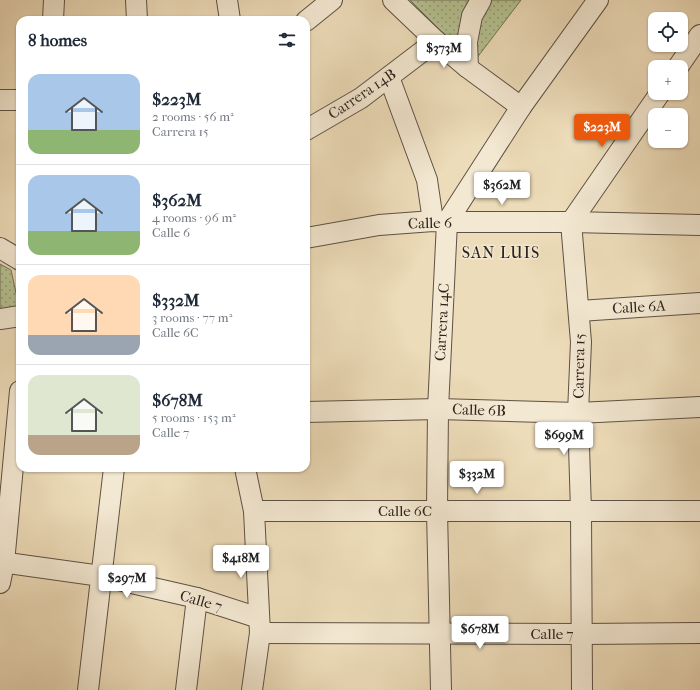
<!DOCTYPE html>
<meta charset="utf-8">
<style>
:root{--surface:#fff;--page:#f6f6f7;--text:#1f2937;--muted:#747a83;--line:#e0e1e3;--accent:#ea580c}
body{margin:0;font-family:"IM FELL French Canon",serif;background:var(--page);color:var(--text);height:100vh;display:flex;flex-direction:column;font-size:15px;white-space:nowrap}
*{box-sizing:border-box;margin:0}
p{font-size:13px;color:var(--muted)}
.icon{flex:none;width:22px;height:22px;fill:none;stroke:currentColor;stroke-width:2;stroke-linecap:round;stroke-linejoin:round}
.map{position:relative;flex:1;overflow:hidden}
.side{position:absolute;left:16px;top:16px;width:294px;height:456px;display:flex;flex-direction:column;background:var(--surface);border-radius:12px;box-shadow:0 1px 3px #0004}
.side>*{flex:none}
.controls{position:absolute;left:648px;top:12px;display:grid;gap:8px}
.controls a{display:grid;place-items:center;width:40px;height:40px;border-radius:8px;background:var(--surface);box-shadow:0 1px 3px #0004;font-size:20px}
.price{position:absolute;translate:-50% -34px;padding:0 9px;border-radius:4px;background:#fff;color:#222;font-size:13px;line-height:26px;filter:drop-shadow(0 1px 2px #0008)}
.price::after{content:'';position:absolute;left:50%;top:24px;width:12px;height:9px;margin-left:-6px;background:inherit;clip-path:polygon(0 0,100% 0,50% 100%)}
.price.on{background:var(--accent);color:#fff}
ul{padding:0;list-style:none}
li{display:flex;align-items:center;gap:12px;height:100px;padding:0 12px}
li+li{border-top:1px solid var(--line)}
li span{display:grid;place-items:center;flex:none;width:112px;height:80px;border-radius:12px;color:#555}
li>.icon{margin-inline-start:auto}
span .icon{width:48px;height:48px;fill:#fffc;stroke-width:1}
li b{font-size:17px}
h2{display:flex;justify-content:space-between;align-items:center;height:48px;padding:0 12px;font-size:17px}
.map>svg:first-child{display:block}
.grass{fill:url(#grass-dots);stroke:#727258}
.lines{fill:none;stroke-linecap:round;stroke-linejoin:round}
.minor-casing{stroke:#5e5145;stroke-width:22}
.minor{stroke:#f3e8d2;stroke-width:20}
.labels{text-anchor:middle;stroke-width:3;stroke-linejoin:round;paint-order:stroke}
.street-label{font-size:15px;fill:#2f231e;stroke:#f3e8d2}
.neighbourhood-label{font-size:16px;letter-spacing:1px;fill:#2f231e;stroke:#f3e8d2}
</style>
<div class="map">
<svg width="700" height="690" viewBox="0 0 700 690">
<defs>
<pattern id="grass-dots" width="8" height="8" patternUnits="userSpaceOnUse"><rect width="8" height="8" fill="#b5c191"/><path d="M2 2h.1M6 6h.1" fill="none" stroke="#949c76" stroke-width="1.8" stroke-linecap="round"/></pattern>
</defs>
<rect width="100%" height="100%" fill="#eddcb9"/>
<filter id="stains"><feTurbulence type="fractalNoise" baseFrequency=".005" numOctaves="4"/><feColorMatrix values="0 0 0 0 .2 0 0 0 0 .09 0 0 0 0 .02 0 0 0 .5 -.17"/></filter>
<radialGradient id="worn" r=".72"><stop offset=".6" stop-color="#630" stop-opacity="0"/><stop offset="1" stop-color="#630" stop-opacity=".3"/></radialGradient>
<g class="grass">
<polygon points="410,0 521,0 473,63"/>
<polygon points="0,264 11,270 20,311 0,314"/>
</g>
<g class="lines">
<g class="minor-casing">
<g id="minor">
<polyline points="136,0 137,20"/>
<polyline points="227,0 230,20"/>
<polyline points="393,0 436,41 468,68 521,107"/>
<polyline points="53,20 54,0"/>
<polyline points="306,21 332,0"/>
<polyline points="678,67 700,35"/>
<polyline points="468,68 467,42 472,16 481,0"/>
<polyline points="389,77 427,180 433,221"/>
<polyline points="0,100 20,100"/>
<polyline points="306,130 361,98 436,41"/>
<polyline points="306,238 379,225 433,221 447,222 571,222 700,225"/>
<polyline points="0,248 20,260"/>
<polyline points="579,311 700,303"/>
<polyline points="0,319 20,316"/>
<polyline points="306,412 438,409 578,413 700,407"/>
<polyline points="245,468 254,511 260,633 252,690"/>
<polyline points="254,511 700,511"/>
<polyline points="0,562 101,576 197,598 259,618"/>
<polyline points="0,583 4,563 20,391"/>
<polyline points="260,633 582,634 700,633"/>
<polyline points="88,690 114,468"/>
<polyline points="186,690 197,598"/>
<polyline points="441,690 437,511 438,409 447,222 521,107 598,0"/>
<polyline points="582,690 581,511 578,413 581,342 571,222 660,93"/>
</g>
</g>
<use href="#minor" class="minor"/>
</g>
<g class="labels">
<g class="street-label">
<text transform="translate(362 94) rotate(-34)" y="5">Carrera 14B</text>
<text transform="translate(430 223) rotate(-1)" y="5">Calle 6</text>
<text transform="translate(639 307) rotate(-3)" y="5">Calle 6A</text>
<text transform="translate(442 322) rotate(-87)" y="5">Carrera 14C</text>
<text transform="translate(579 366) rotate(-89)" y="5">Carrera 15</text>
<text transform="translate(479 410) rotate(2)" y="5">Calle 6B</text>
<text x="405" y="516">Calle 6C</text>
<text transform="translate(201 601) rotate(16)" y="5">Calle 7</text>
<text x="552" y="639">Calle 7</text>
</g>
<g class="neighbourhood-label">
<text x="501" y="258">SAN LUIS</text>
</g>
</g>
<rect width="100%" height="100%" filter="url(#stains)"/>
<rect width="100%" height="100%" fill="url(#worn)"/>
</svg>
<div class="controls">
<a><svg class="icon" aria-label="locate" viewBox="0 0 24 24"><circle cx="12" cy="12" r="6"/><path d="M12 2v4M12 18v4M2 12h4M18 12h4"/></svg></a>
<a>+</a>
<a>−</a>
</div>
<b class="price" style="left:444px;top:69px">$373M</b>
<b class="price on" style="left:602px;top:148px">$223M</b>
<b class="price" style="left:502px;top:206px">$362M</b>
<b class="price" style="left:564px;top:456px">$699M</b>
<b class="price" style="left:477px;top:495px">$332M</b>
<b class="price" style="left:241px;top:579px">$418M</b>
<b class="price" style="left:127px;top:599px">$297M</b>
<b class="price" style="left:480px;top:650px">$678M</b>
<section class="side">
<h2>8 homes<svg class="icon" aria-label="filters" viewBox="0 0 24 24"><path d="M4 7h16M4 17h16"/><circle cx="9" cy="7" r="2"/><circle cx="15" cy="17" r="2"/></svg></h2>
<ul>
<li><span style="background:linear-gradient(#a9c7e8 70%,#8fb573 0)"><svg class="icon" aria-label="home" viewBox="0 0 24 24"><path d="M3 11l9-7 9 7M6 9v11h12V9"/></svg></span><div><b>$223M</b><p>2 rooms · 56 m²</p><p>Carrera 15</p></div></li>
<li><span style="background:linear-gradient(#a9c7e8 70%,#8fb573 0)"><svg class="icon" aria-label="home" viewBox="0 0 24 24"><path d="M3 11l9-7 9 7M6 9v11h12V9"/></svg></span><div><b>$362M</b><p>4 rooms · 96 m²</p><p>Calle 6</p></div></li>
<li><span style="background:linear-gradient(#ffd9b3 75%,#9aa5b1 0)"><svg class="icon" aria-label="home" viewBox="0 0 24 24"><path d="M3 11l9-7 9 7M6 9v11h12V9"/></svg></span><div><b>$332M</b><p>3 rooms · 77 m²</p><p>Calle 6C</p></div></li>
<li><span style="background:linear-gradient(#dfe7d0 75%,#b9a48a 0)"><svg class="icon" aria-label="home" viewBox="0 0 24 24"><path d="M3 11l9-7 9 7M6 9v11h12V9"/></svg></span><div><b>$678M</b><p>5 rooms · 153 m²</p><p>Calle 7</p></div></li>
</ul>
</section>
</div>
